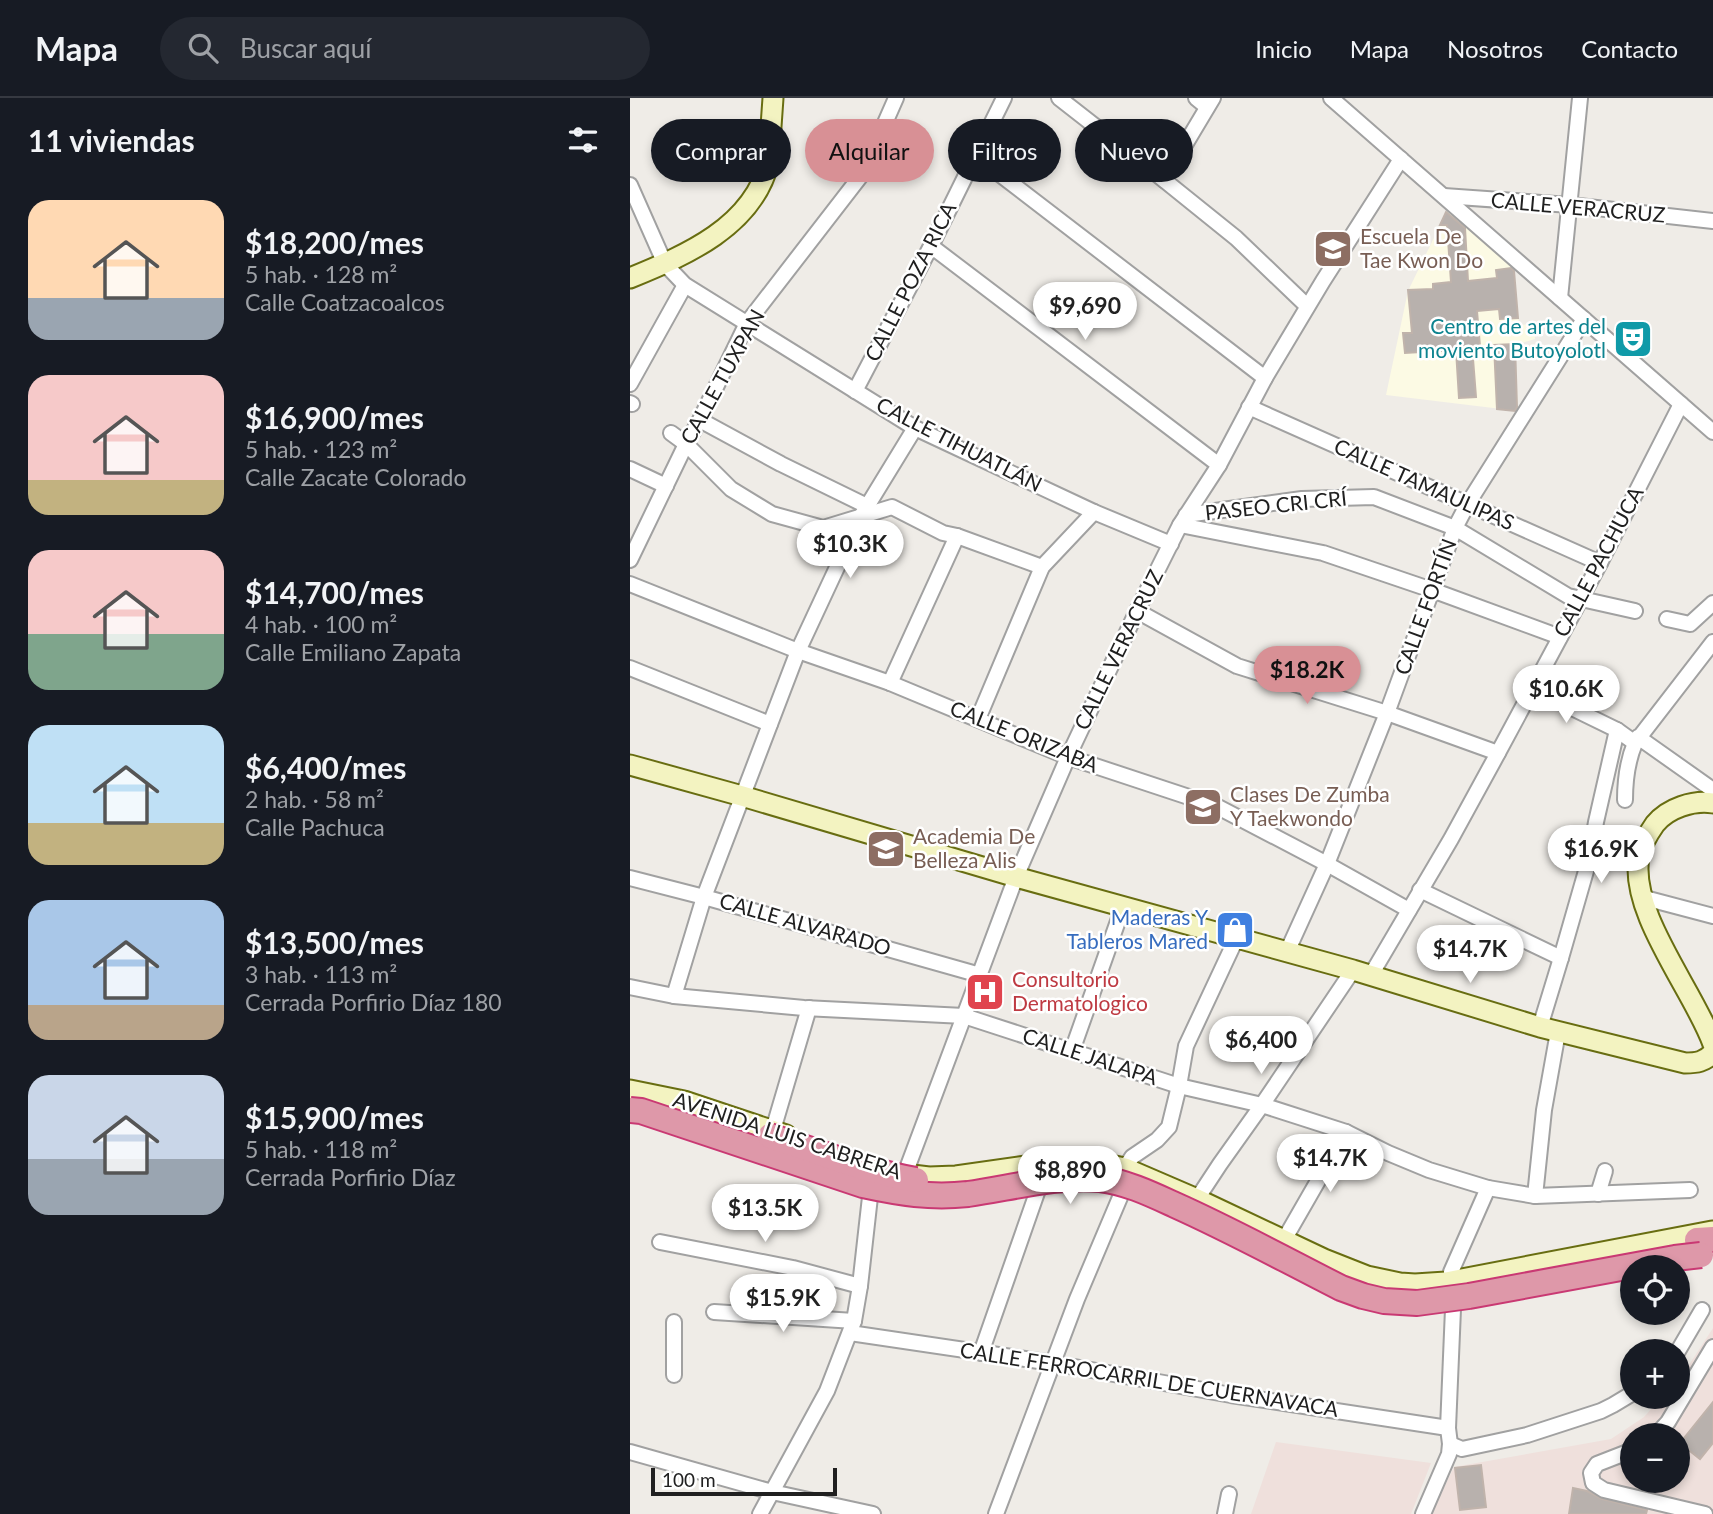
<!DOCTYPE html>
<html lang="es">
<meta charset="utf-8">
<style>
:root{--surface:#171b24;--page:#242831;--text:#f1f3f6;--muted:#9ea1a6;--line:#363941;--accent:#d89095}
body{margin:0;font-family:Lato,sans-serif;background:var(--page);color:var(--text);height:100vh;display:flex;flex-direction:column;font-size:26px;white-space:nowrap}
*{box-sizing:border-box;margin:0}
p{font-size:23px;color:var(--muted)}
.icon{flex:none;width:38px;height:38px;fill:none;stroke:currentColor;stroke-width:2;stroke-linecap:round;stroke-linejoin:round}
.map{position:relative;flex:1;overflow:hidden}
.panel{display:flex;flex-direction:column;background:var(--surface);width:630px}
.panel>*{flex:none}
.hud{position:absolute;left:21px;top:21px;width:665px;height:63px;display:flex;gap:14px}
.buttons{position:absolute;left:990px;top:1157px;display:grid;gap:14px}
.buttons a{display:grid;place-items:center;width:70px;height:70px;border-radius:50%;background:var(--surface);box-shadow:0 4px 10px #0003;font-size:35px}
.scale{position:absolute;left:21px;bottom:18px;width:186px;box-sizing:border-box;padding-left:7px;border:4px solid #202020;border-top:0;font-size:19px;line-height:24px;white-space:nowrap;color:#202020;-webkit-text-stroke:5px #fff;paint-order:stroke}
.price{position:absolute;translate:-50% -60px;padding:0 16px;border-radius:24px;background:#fff;color:#222;font-size:23px;line-height:46px;filter:drop-shadow(0 2px 4px #0008)}
.price::after{content:'';position:absolute;left:50%;top:42px;width:21px;height:16px;margin-left:-10px;background:inherit;clip-path:polygon(0 0,100% 0,50% 100%)}
.price.current{background:var(--accent);color:#111}
ul{padding:0;list-style:none}
li{display:flex;align-items:center;gap:21px;height:175px;padding:0 28px}
li span{display:grid;place-items:center;flex:none;width:196px;height:140px;border-radius:21px;color:#555}
li>.icon{margin-inline-start:auto}
span .icon{width:84px;height:84px;fill:#fffc;stroke-width:1}
li b{font-size:30px}
h2{display:flex;justify-content:space-between;align-items:center;height:84px;padding:0 28px;font-size:30px}
.tag{padding:0 24px;border-radius:32px;background:var(--surface);box-shadow:0 4px 10px #0003;font-size:24px;line-height:63px}
.tag.current{background:var(--accent);color:#111}
header{display:flex;align-items:center;gap:42px;box-sizing:border-box;height:98px;padding:0 35px;background:var(--surface);border-bottom:2px solid var(--line)}
header strong{font-size:33px}
nav{display:flex;gap:38px;margin-inline-start:auto;font-size:24px}
.search{width:490px;height:63px;background:var(--page);display:flex;align-items:center;gap:18px;box-sizing:border-box;padding:0 24px;border-radius:38px;color:var(--muted);font-size:26px}
main{display:flex;flex:1;min-height:0}
.map>svg:first-child{display:block}
.education{fill:#fcfae4}
.military{fill:#efe0dc;fill-rule:evenodd}
.building{fill:#b8b1ad;stroke:#c0b3ab;stroke-width:2}
.lines{fill:none;stroke-linecap:round;stroke-linejoin:round}
.street-casing{stroke:#a1a1a1;stroke-width:18}
.secondary-casing{stroke:#686d11;stroke-width:23}
.highway-casing{stroke:#c93973;stroke-width:28}
.street{stroke:#fff;stroke-width:14}
.secondary{stroke:#f3f3c1;stroke-width:19}
.highway{stroke:#de98a9;stroke-width:24}
.highway-bridge-casing{stroke:#c93973;stroke-width:28;stroke-linecap:butt}
.highway-bridge{stroke:#de98a9;stroke-width:24}
.labels{text-anchor:middle;stroke-width:5;stroke-linejoin:round;paint-order:stroke}
.street-label{font-size:21px;fill:#202020;stroke:#fff}
.education-label{font-size:21px;fill:#785e54;stroke:#fff;text-anchor:start}
.culture-label{font-size:21px;fill:#0d838f;stroke:#fff;text-anchor:end}
.shop-label{font-size:21px;fill:#366cbe;stroke:#fff;text-anchor:end}
.health-label{font-size:21px;fill:#be3a42;stroke:#fff;text-anchor:start}
</style>
<header>
<strong>Mapa</strong>
<div class="search"><svg class="icon" aria-label="search" viewBox="0 0 24 24"><circle cx="10" cy="10" r="6"/><path d="M15 15l6 6"/></svg>Buscar aquí</div>
<nav><a>Inicio</a><a>Mapa</a><a>Nosotros</a><a>Contacto</a></nav>
</header>
<main>
<section class="panel">
<h2>11 viviendas<svg class="icon" aria-label="filters" viewBox="0 0 24 24"><path d="M4 7h16M4 17h16"/><circle cx="9" cy="7" r="2"/><circle cx="15" cy="17" r="2"/></svg></h2>
<ul>
<li><span style="background:linear-gradient(#ffd9b3 70%,#9aa5b1 0)"><svg class="icon" aria-label="home" viewBox="0 0 24 24"><path d="M3 11l9-7 9 7M6 9v11h12V9"/></svg></span><div><b>$18,200/mes</b><p>5 hab. · 128 m²</p><p>Calle Coatzacoalcos</p></div></li>
<li><span style="background:linear-gradient(#f6c9c9 75%,#c2b280 0)"><svg class="icon" aria-label="home" viewBox="0 0 24 24"><path d="M3 11l9-7 9 7M6 9v11h12V9"/></svg></span><div><b>$16,900/mes</b><p>5 hab. · 123 m²</p><p>Calle Zacate Colorado</p></div></li>
<li><span style="background:linear-gradient(#f6c9c9 60%,#7fa58c 0)"><svg class="icon" aria-label="home" viewBox="0 0 24 24"><path d="M3 11l9-7 9 7M6 9v11h12V9"/></svg></span><div><b>$14,700/mes</b><p>4 hab. · 100 m²</p><p>Calle Emiliano Zapata</p></div></li>
<li><span style="background:linear-gradient(#bfe0f5 70%,#c2b280 0)"><svg class="icon" aria-label="home" viewBox="0 0 24 24"><path d="M3 11l9-7 9 7M6 9v11h12V9"/></svg></span><div><b>$6,400/mes</b><p>2 hab. · 58 m²</p><p>Calle Pachuca</p></div></li>
<li><span style="background:linear-gradient(#a9c7e8 75%,#b9a48a 0)"><svg class="icon" aria-label="home" viewBox="0 0 24 24"><path d="M3 11l9-7 9 7M6 9v11h12V9"/></svg></span><div><b>$13,500/mes</b><p>3 hab. · 113 m²</p><p>Cerrada Porfirio Díaz 180</p></div></li>
<li><span style="background:linear-gradient(#c9d6e8 60%,#9aa5b1 0)"><svg class="icon" aria-label="home" viewBox="0 0 24 24"><path d="M3 11l9-7 9 7M6 9v11h12V9"/></svg></span><div><b>$15,900/mes</b><p>5 hab. · 118 m²</p><p>Cerrada Porfirio Díaz</p></div></li>
</ul>
</section>
<div class="map">
<svg width="1083" height="1416" viewBox="0 0 1083 1416">
<rect width="100%" height="100%" fill="#efece7"/>
<polygon class="education" points="818,111 884,170 889,227 904,226 905,241 885,247 888,313 756,297 778,193"/>
<g class="military">
<path d="M1083,1230V1416H801L824,1369L981,1341L1014,1319L1032,1299L1048,1298V1280L1057,1270ZM1003,1337H1048V1382H1003Z"/>
<polygon points="646,1344 801,1365 781,1416 621,1416"/>
</g>
<g class="building">
<polygon points="816,114 835,130 838,183 867,180 866,172 881,170 884,173 888,220 870,221 869,211 847,213 850,248 842,248 846,299 829,300 826,252 775,255 773,235 782,235 778,192 803,191 803,186 821,184 817,127 810,127"/>
<polygon points="885,246 887,309 885,313 867,311 864,247"/>
<polygon points="1083,1304 1083,1345 1070,1361 1050,1345"/>
<polygon points="851,1367 856,1409 830,1412 825,1370"/>
<polygon points="943,1390 957,1393 972,1401 1017,1412 1016,1416 939,1416"/>
</g>
<g class="lines">
<g class="street-casing">
<g id="street">
<polyline points="429,0 534,82 606,140 677,208"/>
<polyline points="566,0 577,9"/>
<polyline points="701,0 1083,334"/>
<polyline points="346,58 635,280"/>
<polyline points="534,82 583,0"/>
<polyline points="0,87 35,166 55,187 285,330 464,414 541,446"/>
<polyline points="814,98 940,107 1083,123"/>
<polyline points="301,148 589,367"/>
<polyline points="930,200 950,0"/>
<polyline points="0,286 55,187"/>
<polyline points="225,293 301,148 374,0"/>
<polyline points="0,305 2,306"/>
<polyline points="619,309 970,465"/>
<polyline points="70,322 151,366 237,408"/>
<polyline points="41,335 56,346 101,391 142,416 193,430 262,409 313,435 327,438 412,469"/>
<polyline points="0,371 36,388"/>
<polyline points="556,417 672,401 744,399 825,430 938,498 1005,513"/>
<polyline points="550,427 693,455 802,492 930,539"/>
<polyline points="0,462 56,346 70,322 117,225 233,75 266,0"/>
<polyline points="0,486 168,553 260,585 438,659 586,708 697,766 779,812"/>
<polyline points="507,513 607,568 757,615 868,655"/>
<polyline points="1037,521 1060,526 1083,505"/>
<polyline points="0,570 140,626"/>
<polyline points="260,585 327,438"/>
<polyline points="901,590 987,632 1005,645"/>
<polyline points="348,621 412,469 464,414"/>
<polyline points="1008,639 1083,692"/>
<path d="M995,702C995,681 997,664 1005,645L1083,544"/>
<polyline points="0,780 74,799 350,877"/>
<polyline points="790,792 931,860"/>
<polyline points="1011,799 1083,818"/>
<polyline points="657,854 697,766 757,615 825,430 837,407 954,221"/>
<polyline points="741,877 821,741 868,655 970,465 1051,306"/>
<polyline points="0,889 44,898 174,910 334,918 549,988 632,1007 716,1034 758,1055 799,1072 858,1090 905,1098 1060,1092"/>
<polyline points="44,898 74,799 168,553 230,420 285,330"/>
<polyline points="910,929 931,860 960,759 966,724 987,632"/>
<polyline points="442,953 493,809"/>
<polyline points="143,1032 179,910"/>
<polyline points="275,1076 386,779 438,659 507,513 550,427 589,367 635,280 693,183 771,61"/>
<polyline points="968,1096 975,1073"/>
<polyline points="905,1098 914,1012 928,934"/>
<polyline points="567,1101 590,1066 632,1007 723,872"/>
<polyline points="654,1142 716,1034"/>
<polyline points="30,1144 163,1170 230,1188"/>
<polyline points="821,1174 858,1090"/>
<polyline points="84,1214 224,1223"/>
<polyline points="220,1235 422,1265 601,1297 818,1330"/>
<polyline points="1048,1253 1072,1212"/>
<polyline points="351,1255 409,1089"/>
<polyline points="44,1277 44,1224"/>
<polyline points="1026,1337 1038,1324 1083,1249"/>
<polyline points="820,1346 832,1351 897,1337 971,1313 983,1307 1003,1295"/>
<polyline points="1003,1352 967,1366 961,1375 963,1385 974,1392 1075,1416"/>
<polyline points="0,1354 142,1394 243,1416"/>
<polyline points="130,1416 197,1293 224,1223 230,1188 241,1090"/>
<polyline points="366,1416 447,1201 491,1097 495,1070 502,1059 527,1042 539,1029 549,988 556,948 607,839"/>
<polyline points="595,1416 599,1396"/>
<polyline points="793,1416 819,1356 820,1346 818,1330 823,1211"/>
</g>
</g>
<g class="secondary-casing">
<g id="secondary">
<path d="M0,180C56,157 123,129 139,64C141,58 140,50 140,43C141,29 142,14 143,0"/>
<path d="M0,667L112,698L386,779L723,872L910,929L1055,965C1067,965 1074,964 1083,955"/>
<path d="M1083,705C1063,702 1038,710 1025,726C1018,736 1011,748 1009,759C999,815 1064,893 1083,946"/>
<polyline points="0,992 54,1003 156,1037"/>
<polyline points="274,1076 299,1079 326,1078 424,1064 475,1066 495,1070 567,1101 694,1161 737,1178 770,1185 785,1186 816,1184 1082,1133"/>
</g>
</g>
<g class="highway-casing">
<polyline id="highway" points="1067,1142 1083,1141"/>
</g>
<use href="#street" class="street"/>
<use href="#secondary" class="secondary"/>
<use href="#highway" class="highway"/>
<g class="highway-bridge-casing">
<g id="highway-bridge">
<path d="M0,1012L11,1013L233,1087C270,1095 300,1100 338,1096C381,1090 426,1077 470,1081C496,1084 521,1096 545,1107C601,1132 656,1162 711,1190L733,1198L754,1203L787,1205L839,1198L1045,1160L1071,1157"/>
<path d="M140,1038C187,1053 237,1074 286,1082"/>
</g>
</g>
<use href="#highway-bridge" class="highway-bridge"/>
</g>
<defs>
<g id="university-square" transform="scale(2.0125)"><rect x="-9" y="-9" width="18" height="18" rx="4" fill="#8d6e63" stroke="#fff"/><path d="M0-5L7-2L0 1L-7-2ZM-4 1L0 2.5L4 1V4Q0 6-4 4Z" fill="#fff"/></g>
<g id="theatre-square" transform="scale(2.0125)"><rect x="-9" y="-9" width="18" height="18" rx="4" fill="#0f9aa8" stroke="#fff"/><path d="M-5-5.5Q0-4 5-5.5V0Q5 5 0 6Q-5 5-5 0ZM-3.3-2.5H-1v1.5H-3.3ZM1-2.5H3.3v1.5H1ZM-2.8 1Q0 5.5 2.8 1Z" fill="#fff"/></g>
<g id="school-square" transform="scale(2.0125)"><rect x="-9" y="-9" width="18" height="18" rx="4" fill="#8d6e63" stroke="#fff"/><path d="M0-5L7-2L0 1L-7-2ZM-4 1L0 2.5L4 1V4Q0 6-4 4Z" fill="#fff"/></g>
<g id="shop-square" transform="scale(2.0125)"><rect x="-9" y="-9" width="18" height="18" rx="4" fill="#3f7fe0" stroke="#fff"/><path d="M-5-2.5h2.3a2.7 3.5 0 0 1 5.4 0H5L5.5 6h-11ZM-1.5-2.5h3a1.5 2.3 0 0 0-3 0Z" fill="#fff"/></g>
<g id="hospital-square" transform="scale(2.0125)"><rect x="-9" y="-9" width="18" height="18" rx="4" fill="#e0444e" stroke="#fff"/><path d="M-5-5h3v3.5h4V-5h3V5h-3V1.5h-4V5h-3Z" fill="#fff"/></g>
</defs>
<g fill-rule="evenodd">
<use href="#university-square" x="703" y="151"/>
<use href="#theatre-square" x="1003" y="241"/>
<use href="#school-square" x="573" y="709"/>
<use href="#university-square" x="256" y="751"/>
<use href="#shop-square" x="605" y="832"/>
<use href="#hospital-square" x="355" y="894"/>
</g>
<g class="labels">
<g class="street-label">
<text transform="translate(948 110) rotate(5)" y="7">CALLE VERACRUZ</text>
<text transform="translate(281 184) rotate(-63)" y="7">CALLE POZA RICA</text>
<text transform="translate(93 279) rotate(-61)" y="7">CALLE TUXPAN</text>
<text transform="translate(329 347) rotate(27)" y="7">CALLE TIHUATLÁN</text>
<text transform="translate(794 387) rotate(24)" y="7">CALLE TAMAULIPAS</text>
<text transform="translate(646 408) rotate(-6)" y="7">PASEO CRI CRÍ</text>
<text transform="translate(969 464) rotate(-62)" y="7">CALLE PACHUCA</text>
<text transform="translate(796 509) rotate(-70)" y="7">CALLE FORTÍN</text>
<text transform="translate(489 552) rotate(-64)" y="7">CALLE VERACRUZ</text>
<text transform="translate(394 639) rotate(22)" y="7">CALLE ORIZABA</text>
<text transform="translate(175 827) rotate(16)" y="7">CALLE ALVARADO</text>
<text transform="translate(460 959) rotate(18)" y="7">CALLE JALAPA</text>
<text transform="translate(157 1038) rotate(18)" y="7">AVENIDA LUIS CABRERA</text>
<text transform="translate(519 1282) rotate(9)" y="7">CALLE FERROCARRIL DE CUERNAVACA</text>
</g>
<g class="education-label">
<text x="730" y="146">Escuela De<tspan x="730" dy="24">Tae Kwon Do</tspan></text>
<text x="600" y="704">Clases De Zumba<tspan x="600" dy="24">Y Taekwondo</tspan></text>
<text x="283" y="746">Academia De<tspan x="283" dy="24">Belleza Alis</tspan></text>
</g>
<g class="culture-label">
<text x="976" y="236">Centro de artes del<tspan x="976" dy="24">moviento Butoyolotl</tspan></text>
</g>
<g class="shop-label">
<text x="578" y="827">Maderas Y<tspan x="578" dy="24">Tableros Mared</tspan></text>
</g>
<g class="health-label">
<text x="382" y="889">Consultorio<tspan x="382" dy="24">Dermatologico</tspan></text>
</g>
</g>
</svg>
<div class="buttons">
<a><svg class="icon" aria-label="locate" viewBox="0 0 24 24"><circle cx="12" cy="12" r="6"/><path d="M12 2v4M12 18v4M2 12h4M18 12h4"/></svg></a>
<a>+</a>
<a>−</a>
</div>
<div class="scale">100 m</div>
<b class="price" style="left:455px;top:244px">$9,690</b>
<b class="price" style="left:220px;top:482px">$10.3K</b>
<b class="price current" style="left:677px;top:608px">$18.2K</b>
<b class="price" style="left:936px;top:627px">$10.6K</b>
<b class="price" style="left:971px;top:787px">$16.9K</b>
<b class="price" style="left:840px;top:887px">$14.7K</b>
<b class="price" style="left:631px;top:978px">$6,400</b>
<b class="price" style="left:700px;top:1096px">$14.7K</b>
<b class="price" style="left:440px;top:1108px">$8,890</b>
<b class="price" style="left:135px;top:1146px">$13.5K</b>
<b class="price" style="left:153px;top:1236px">$15.9K</b>
<div class="hud">
<a class="tag">Comprar</a>
<a class="tag current">Alquilar</a>
<a class="tag">Filtros</a>
<a class="tag">Nuevo</a>
</div>
</div>
</main>
